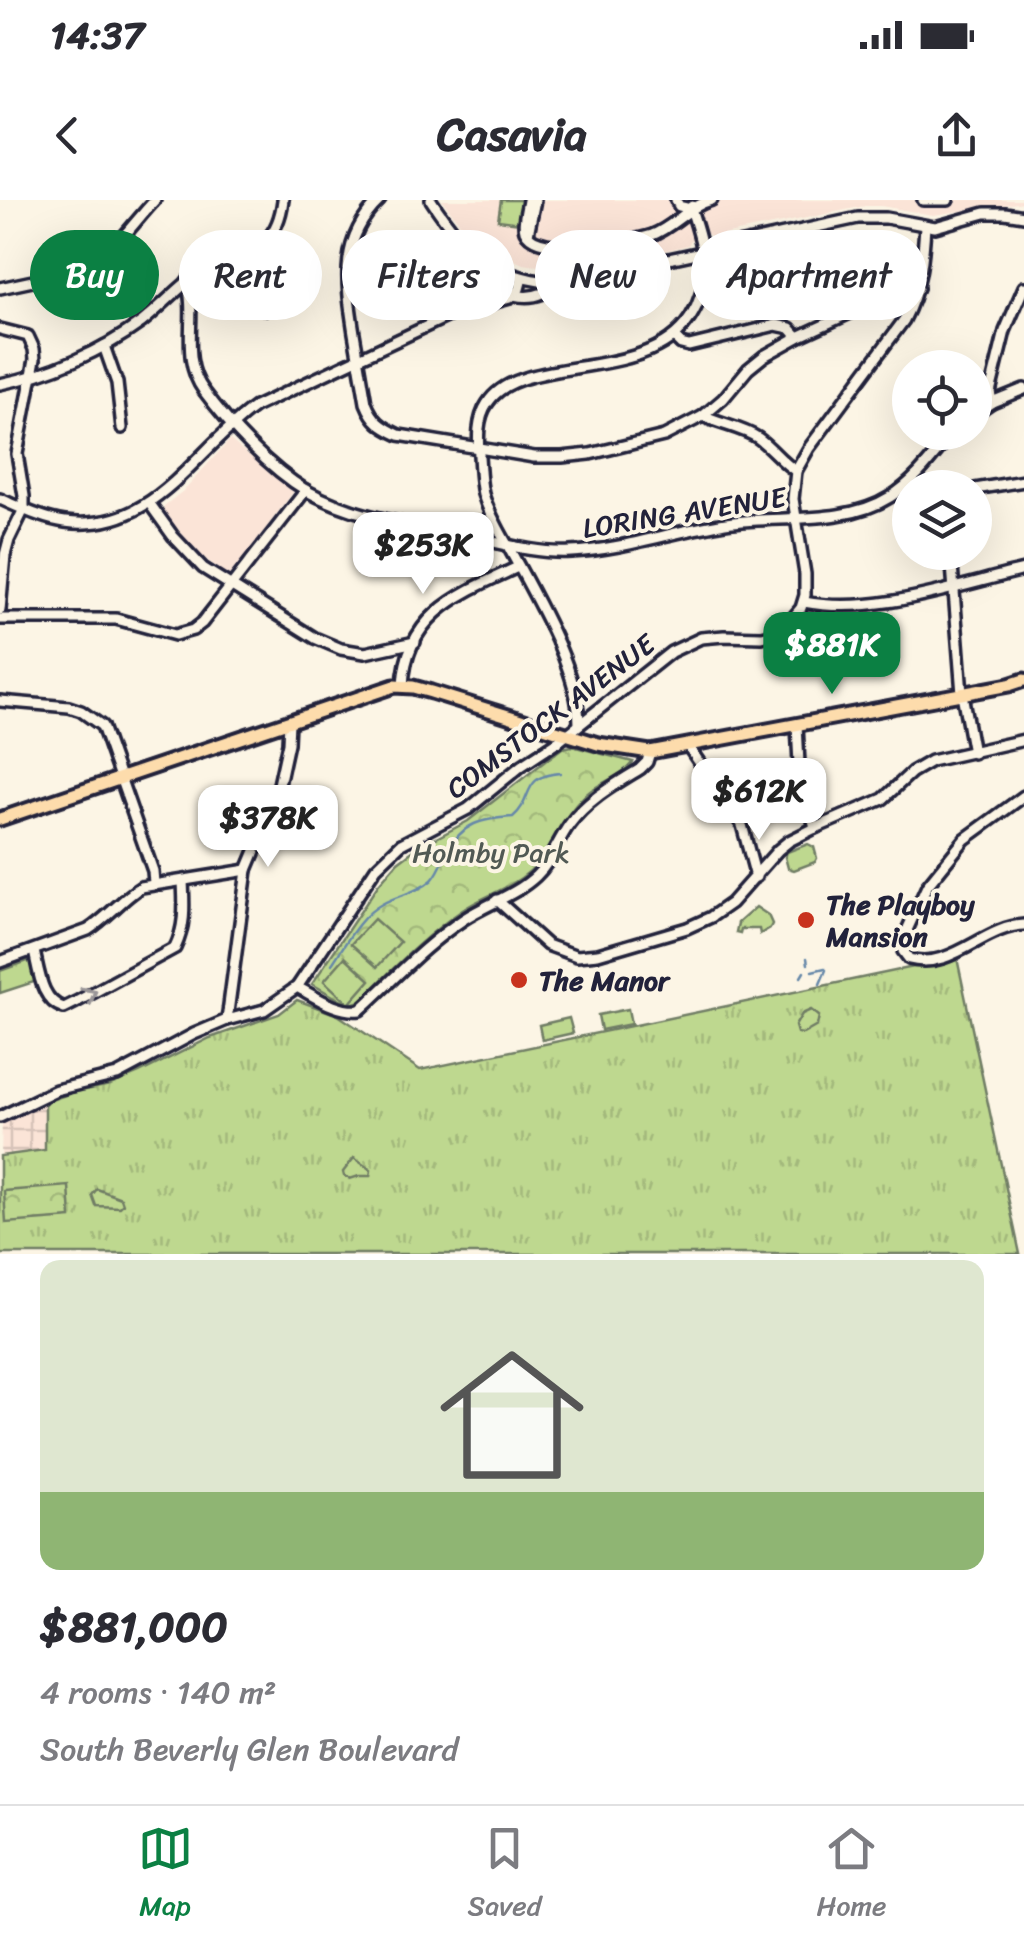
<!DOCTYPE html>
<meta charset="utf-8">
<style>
:root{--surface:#fff;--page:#f7f7f7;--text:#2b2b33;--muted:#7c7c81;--line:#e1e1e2;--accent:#0b8043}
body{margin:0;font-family:Sriracha,sans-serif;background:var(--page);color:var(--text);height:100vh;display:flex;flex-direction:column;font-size:38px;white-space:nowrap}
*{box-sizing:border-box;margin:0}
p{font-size:32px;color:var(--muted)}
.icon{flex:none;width:55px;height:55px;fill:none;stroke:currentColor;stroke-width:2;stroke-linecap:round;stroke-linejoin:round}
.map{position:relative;height:1054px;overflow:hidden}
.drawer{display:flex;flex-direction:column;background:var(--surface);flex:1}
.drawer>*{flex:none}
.hud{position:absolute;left:30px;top:30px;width:965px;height:90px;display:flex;gap:20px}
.controls{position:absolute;left:892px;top:150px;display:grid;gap:20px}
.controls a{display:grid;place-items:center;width:100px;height:100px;border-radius:50%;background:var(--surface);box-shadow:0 10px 40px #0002;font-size:50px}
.price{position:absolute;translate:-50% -85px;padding:0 22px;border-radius:20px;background:#fff;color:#222;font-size:32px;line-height:65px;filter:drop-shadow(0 2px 5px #0008)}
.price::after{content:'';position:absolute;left:50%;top:60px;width:30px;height:22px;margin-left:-15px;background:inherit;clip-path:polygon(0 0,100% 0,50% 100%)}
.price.active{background:var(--accent);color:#fff}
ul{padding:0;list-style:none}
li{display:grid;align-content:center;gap:20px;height:530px;padding:0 40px}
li+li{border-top:2px solid var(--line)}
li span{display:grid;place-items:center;height:310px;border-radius:20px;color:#555}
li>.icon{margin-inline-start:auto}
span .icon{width:180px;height:180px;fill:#fffc;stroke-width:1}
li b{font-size:42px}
.chip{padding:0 35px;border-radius:45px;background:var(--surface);box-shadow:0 10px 40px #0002;font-size:35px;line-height:90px}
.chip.active{background:var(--accent);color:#fff}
.status{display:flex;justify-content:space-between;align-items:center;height:70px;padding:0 50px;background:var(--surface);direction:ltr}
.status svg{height:28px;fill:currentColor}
header{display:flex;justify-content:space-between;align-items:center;height:130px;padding:0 40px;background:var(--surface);font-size:45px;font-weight:700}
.tab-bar{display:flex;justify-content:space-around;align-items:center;height:140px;border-top:2px solid var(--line);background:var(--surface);font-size:28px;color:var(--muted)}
.tab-bar a{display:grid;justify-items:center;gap:5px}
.tab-bar .active{color:var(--accent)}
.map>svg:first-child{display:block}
.built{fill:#fbe4d7}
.industrial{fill:url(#industrial-grid)}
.grass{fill:url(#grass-tufts);stroke:#707d65;stroke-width:2.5}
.forest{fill:url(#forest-crowns);stroke:#707d65;stroke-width:2.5}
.pitch{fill:#bed88f;stroke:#707d65;stroke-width:2.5}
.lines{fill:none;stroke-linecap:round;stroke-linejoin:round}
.stream{stroke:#6688a9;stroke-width:2.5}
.minor-casing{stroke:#22223b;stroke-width:16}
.major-casing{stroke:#22223b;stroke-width:19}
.minor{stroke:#fcf5e5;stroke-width:9}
.major{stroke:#fddcac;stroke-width:11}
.oneway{stroke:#9a9698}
.poi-dot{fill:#c8321e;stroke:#fcf5e5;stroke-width:4}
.labels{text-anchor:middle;stroke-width:8;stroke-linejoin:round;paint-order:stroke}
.street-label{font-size:28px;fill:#22223b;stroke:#fcf5e5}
.park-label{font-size:28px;fill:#515954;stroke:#fcf5e5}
.poi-label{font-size:28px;font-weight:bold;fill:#22223b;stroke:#fcf5e5;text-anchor:start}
</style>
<div class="status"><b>14:37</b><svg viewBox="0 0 49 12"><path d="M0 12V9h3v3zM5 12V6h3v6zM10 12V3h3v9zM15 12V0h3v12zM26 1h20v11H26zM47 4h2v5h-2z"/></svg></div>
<header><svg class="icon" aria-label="back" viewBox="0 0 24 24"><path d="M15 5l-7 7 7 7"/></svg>Casavia<svg class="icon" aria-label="share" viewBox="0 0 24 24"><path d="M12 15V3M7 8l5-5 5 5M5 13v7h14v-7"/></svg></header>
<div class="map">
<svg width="1024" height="1054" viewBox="0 0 1024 1054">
<defs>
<pattern id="industrial-grid" width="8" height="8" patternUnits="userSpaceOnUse" patternTransform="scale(2.5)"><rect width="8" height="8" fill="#fbe4d7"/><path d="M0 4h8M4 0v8" fill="none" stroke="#d7c3b9"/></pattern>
<pattern id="grass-tufts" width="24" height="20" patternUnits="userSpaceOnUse" patternTransform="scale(2.5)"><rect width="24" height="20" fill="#bed88f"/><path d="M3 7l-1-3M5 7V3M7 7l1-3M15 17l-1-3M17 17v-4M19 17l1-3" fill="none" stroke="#a3b97c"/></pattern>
<pattern id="forest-crowns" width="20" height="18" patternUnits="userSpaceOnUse" patternTransform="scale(2.5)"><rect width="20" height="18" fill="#bed88f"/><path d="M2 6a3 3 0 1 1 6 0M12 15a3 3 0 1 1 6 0" fill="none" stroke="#a3b97c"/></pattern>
</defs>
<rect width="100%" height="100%" fill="#fcf5e5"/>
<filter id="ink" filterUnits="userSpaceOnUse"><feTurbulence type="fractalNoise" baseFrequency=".01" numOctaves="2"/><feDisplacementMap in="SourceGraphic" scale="20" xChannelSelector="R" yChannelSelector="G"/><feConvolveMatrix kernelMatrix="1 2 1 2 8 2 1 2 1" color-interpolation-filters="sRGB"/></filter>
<g filter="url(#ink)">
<g class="built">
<polygon points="442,0 1024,0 1024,2 933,15 881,6 865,6 713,37 707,34 691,40 688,45 633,59 566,70 523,64 483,46 464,29"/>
<polygon points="230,240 294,291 229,377 197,352 163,311 164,306 183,291"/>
</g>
<polygon class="industrial" points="45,902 45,950 1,955 2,922"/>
<g class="grass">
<polygon points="501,0 525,0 521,23 498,20"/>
<polygon points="756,707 768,715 772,724 770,728 760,734 759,729 741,729 740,733 736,732 738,723"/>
<polygon points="957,758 1020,1054 0,1054 0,956 45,950 45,902 71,893 110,885 139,873 210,838 279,814 297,800 338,815 420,870"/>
<polygon points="33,759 40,780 0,793 0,771"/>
</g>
<g class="forest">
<path d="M572,546L633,562C622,576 603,581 589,592C562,613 554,649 530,671C510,689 485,695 464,709C425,735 393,769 360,801L349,805L312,784L378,685L398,662L414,650L468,621L562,548Z"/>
<polygon points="69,986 71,1018 6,1023 4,991"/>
</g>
<g class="pitch">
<polygon points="808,644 814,647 817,658 815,662 794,670 788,668 785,657 787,652"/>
<polygon points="374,719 400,742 377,767 351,744"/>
<polygon points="345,757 370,780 349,804 324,781"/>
<polygon points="628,809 631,824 601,830 598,815"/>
<polygon points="811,810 819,816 817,826 803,834 797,833 795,826 802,814"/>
<polygon points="569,818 573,833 542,840 539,825"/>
<polygon points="354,958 371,970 370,976 359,976 350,979 344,976 343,972"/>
<polygon points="97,989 121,998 123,1004 120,1007 96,1006 92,995"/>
</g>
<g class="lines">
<g class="stream">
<polyline points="807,758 808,764"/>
<path d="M332,764C345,745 360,715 382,704C398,695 419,692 432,680C439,673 443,661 447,652C463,622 482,619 513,617C535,598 520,576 560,573"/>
<polyline points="812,771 825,768"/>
<polyline points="801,777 804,772"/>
<polyline points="820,784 826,770"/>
</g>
<g class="minor-casing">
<g id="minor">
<path d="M380,0C339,39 346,81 354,133C358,156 362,180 366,203C373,221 382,227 399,235L534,257H562L590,254L664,236L703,216L723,199L748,169L764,156L798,137L909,86L918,88"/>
<path d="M431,0C464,51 494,79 558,83L858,18H886L935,27L985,13H1005L1024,16"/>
<path d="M528,0C527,8 522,23 525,31C537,58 630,42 652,35C674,27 688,6 712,0"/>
<polyline points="676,0 679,6 691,9 692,6"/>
<polyline points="923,0 948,0"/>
<polyline points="528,34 535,0"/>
<polyline points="244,53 265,109"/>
<path d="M187,81C198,118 179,157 204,191C230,226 269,268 307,291C355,318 414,325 467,336C500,343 536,354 571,352C621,350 670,332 720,324C773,314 843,327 890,297C916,281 934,255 953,232"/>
<path d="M0,88L84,70C113,55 133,23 155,0"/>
<path d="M514,95C531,99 545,95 557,83"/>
<polyline points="0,129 28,136 34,149 35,159 17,254 24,296 24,309 9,340 5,355 0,410"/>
<polyline points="674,137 681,144 689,146 776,125 790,128 798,137"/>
<polyline points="104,146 117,183 122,228"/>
<path d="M0,184C50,174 101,152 142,122C162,106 180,86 201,71C237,44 275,61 283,0"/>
<polyline points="992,202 1024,189"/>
<polyline points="975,214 992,202 990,192 1005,131 1024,87"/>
<path d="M703,216C721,225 741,227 758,238C772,248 782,263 796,271"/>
<polyline points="975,289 1024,281"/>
<path d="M0,299C21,308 43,319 65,322C154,334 192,252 255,207L455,113L510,98L519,89L522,78"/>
<polyline points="150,304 173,336 203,368 315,438 341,449 365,453 415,442"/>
<polyline points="951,352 962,494 973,553"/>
<path d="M804,402C874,416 956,386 1024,370"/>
<polyline points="0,419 116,419 175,435 193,430 202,423 306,290"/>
<path d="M403,486C406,413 462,393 518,367"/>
<polyline points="0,501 69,507 81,511 102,526 153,671 154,683"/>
<path d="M579,524C579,469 535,397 509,348C499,330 489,314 483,294C480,281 480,269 479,256C478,239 477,219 487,204C519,151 645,186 690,118C714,81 704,47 691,9"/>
<polyline points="797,525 799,564 815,628"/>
<polyline points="688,546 742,625 756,677"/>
<path d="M1024,596L965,639L927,686L903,739V751L909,759C952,771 984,726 1024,725"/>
<polyline points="497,700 547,745 577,756 598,754 687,728 711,717 731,703 778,650 789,641 813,629 883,599 912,572 931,561 1024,540"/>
<path d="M34,751C39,772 41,801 64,808L76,802L175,748C186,725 184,705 183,681"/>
<path d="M0,762L88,730C108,717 122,699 141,687L247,670"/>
<path d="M297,787C316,797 338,813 360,810C393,780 426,744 464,719C487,704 516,695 536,676C551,662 557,642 569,625C587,600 614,585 640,569L647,562L650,552"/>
<polyline points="227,820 247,670 275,603 288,543 289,522"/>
<path d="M0,917L56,890L117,875L194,834L227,820L264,810L297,787L376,668L401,644L468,609L521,566L559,541L671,452L701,438L724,436L762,437L774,434L786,426L801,408L805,395V374L793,299L796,271L809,248L904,120C920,90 923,60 925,26"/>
</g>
</g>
<g class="major-casing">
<polyline id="major" points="0,619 394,486 413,487 431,492 598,544 650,552 1009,485 1024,480"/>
</g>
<use href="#minor" class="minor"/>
<use href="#major" class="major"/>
</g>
<defs><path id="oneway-chevron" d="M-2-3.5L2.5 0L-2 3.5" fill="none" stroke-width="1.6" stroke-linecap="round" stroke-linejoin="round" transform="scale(2.5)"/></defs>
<use class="oneway" href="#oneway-chevron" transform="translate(90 794) rotate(-29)"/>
</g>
<g class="poi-dot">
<circle cx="806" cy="720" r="10"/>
<circle cx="519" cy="780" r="10"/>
</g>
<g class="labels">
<g class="street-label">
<text transform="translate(684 312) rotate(-9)" y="10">LORING AVENUE</text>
<text transform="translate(550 516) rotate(-37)" y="10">COMSTOCK AVENUE</text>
</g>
<g class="park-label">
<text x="491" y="662">Holmby Park</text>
</g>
<g class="poi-label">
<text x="826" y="714">The Playboy<tspan x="826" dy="32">Mansion</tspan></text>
<text x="539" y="790">The Manor</text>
</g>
</g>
</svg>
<div class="controls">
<a><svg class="icon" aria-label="locate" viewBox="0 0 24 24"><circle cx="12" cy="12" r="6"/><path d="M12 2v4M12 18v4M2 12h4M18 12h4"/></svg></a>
<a><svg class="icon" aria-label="layers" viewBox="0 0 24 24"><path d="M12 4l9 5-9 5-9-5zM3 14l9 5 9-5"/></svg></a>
</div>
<b class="price" style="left:423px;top:397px">$253K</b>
<b class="price active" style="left:832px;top:497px">$881K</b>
<b class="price" style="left:759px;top:643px">$612K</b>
<b class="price" style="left:268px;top:670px">$378K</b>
<div class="hud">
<a class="chip active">Buy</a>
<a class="chip">Rent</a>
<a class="chip">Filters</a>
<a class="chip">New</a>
<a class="chip">Apartment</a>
</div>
</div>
<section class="drawer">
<ul>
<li><span style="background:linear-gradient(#dfe7d0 75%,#8fb573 0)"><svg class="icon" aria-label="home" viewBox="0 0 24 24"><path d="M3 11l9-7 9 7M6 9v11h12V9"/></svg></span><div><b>$881,000</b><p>4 rooms · 140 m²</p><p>South Beverly Glen Boulevard</p></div></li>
</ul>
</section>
<nav class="tab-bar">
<a class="active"><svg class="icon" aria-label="map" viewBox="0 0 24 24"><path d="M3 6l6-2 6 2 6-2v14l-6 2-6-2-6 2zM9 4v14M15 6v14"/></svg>Map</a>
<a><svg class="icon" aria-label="saved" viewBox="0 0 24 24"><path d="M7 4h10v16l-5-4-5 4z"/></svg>Saved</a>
<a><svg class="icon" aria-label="home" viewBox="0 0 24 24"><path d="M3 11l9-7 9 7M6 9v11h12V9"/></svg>Home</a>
</nav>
